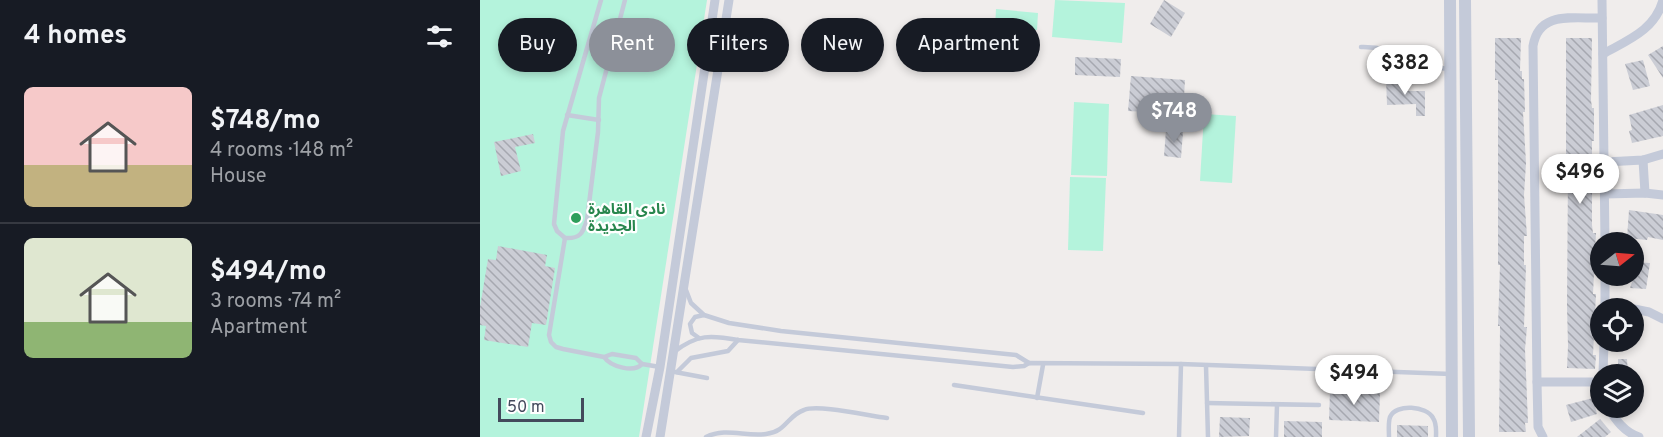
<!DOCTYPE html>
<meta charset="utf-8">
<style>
:root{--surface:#171b24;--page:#242831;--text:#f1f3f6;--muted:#9ea1a6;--line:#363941;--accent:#8c9099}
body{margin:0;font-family:Overpass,"Noto Sans Arabic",sans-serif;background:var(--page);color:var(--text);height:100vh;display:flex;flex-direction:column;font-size:22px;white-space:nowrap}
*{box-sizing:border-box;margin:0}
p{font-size:20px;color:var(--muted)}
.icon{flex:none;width:33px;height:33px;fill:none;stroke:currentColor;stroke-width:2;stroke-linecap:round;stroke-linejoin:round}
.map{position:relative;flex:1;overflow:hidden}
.side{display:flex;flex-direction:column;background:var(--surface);width:480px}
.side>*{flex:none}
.guide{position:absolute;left:18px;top:18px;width:570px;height:54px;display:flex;gap:12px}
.needle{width:39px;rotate:73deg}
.controls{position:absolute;left:1110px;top:232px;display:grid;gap:12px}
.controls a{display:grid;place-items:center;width:54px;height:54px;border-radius:50%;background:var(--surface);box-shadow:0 3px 9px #0003;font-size:30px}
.scale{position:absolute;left:18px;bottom:15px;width:86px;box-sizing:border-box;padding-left:6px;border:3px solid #434a5c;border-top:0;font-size:16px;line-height:21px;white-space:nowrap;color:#434a5c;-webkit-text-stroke:4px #fff;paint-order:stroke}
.price{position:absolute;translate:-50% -51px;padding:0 14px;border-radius:21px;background:#fff;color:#222;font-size:20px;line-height:39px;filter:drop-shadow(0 2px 3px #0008)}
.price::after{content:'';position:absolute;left:50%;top:36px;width:18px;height:14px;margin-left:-9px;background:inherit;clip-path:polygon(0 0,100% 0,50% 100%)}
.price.on{background:var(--accent);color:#fff}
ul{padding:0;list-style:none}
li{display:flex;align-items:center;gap:18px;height:150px;padding:0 24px}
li+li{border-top:2px solid var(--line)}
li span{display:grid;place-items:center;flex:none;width:168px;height:120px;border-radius:9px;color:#555}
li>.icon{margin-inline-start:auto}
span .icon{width:72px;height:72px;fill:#fffc;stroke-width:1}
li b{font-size:26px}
h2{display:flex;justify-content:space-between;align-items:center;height:72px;padding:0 24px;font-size:26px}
.chip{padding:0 21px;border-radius:27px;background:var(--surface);box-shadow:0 3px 9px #0003;font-size:21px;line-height:54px}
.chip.on{background:var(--accent);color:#fff}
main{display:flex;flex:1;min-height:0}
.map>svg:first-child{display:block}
.garden{fill:#b4f3dc}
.building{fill:url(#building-back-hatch)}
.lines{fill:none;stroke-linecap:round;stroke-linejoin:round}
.service{stroke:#c4cad9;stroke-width:4.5}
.minor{stroke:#c4cad9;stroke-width:9}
.tertiary{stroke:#c4cad9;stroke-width:12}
.leisure-dot{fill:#2e9e5b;stroke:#fff;stroke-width:2}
.labels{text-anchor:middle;stroke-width:4.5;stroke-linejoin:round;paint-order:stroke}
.leisure-label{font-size:15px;font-weight:bold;fill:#27864d;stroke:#fff;text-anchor:start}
</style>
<main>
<section class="side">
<h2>4 homes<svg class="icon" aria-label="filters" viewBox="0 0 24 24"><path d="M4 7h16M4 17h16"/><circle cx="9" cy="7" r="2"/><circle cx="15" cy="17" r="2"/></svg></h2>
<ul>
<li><span style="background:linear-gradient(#f6c9c9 65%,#c2b280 0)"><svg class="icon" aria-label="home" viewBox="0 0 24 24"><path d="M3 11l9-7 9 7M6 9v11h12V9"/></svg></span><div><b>$748/mo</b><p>4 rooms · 148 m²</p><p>House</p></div></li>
<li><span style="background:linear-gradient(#dfe7d0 70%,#8fb573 0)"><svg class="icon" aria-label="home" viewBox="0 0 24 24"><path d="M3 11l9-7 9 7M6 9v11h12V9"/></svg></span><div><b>$494/mo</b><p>3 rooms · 74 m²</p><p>Apartment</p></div></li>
</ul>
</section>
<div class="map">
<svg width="1183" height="437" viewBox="0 0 1183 437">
<defs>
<pattern id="building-back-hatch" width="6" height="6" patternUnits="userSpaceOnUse" patternTransform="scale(1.5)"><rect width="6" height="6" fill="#cbcdd5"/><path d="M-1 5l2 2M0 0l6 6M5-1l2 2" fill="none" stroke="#a6a8b0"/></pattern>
</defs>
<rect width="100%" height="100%" fill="#f0edec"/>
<g class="garden">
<polygon points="0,0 227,0 159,437 0,437"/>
<polygon points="575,0 645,3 642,43 572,37"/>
<polygon points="516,9 558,13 557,30 515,27"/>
<polygon points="594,102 629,104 627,176 591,175"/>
<polygon points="724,114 756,116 752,183 720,181"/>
<polygon points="590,177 626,178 623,251 588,250"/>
</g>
<g class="building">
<polygon points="684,0 705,13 691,37 670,24"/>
<polygon points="1015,38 1041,38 1040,71 1042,71 1042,79 1044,79 1045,112 1043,112 1046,163 1044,195 1047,236 1044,236 1044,265 1046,265 1044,327 1047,327 1045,349 1048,423 1045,423 1046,432 1019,432 1020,326 1018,326 1020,265 1018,265 1018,80 1015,80"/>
<polygon points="1086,38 1112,38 1111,100 1112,108 1114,108 1114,141 1112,141 1112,225 1113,233 1116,233 1113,294 1116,294 1113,355 1116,355 1115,369 1087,368 1088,346 1087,306 1088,171 1086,171"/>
<polygon points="1183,46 1183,78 1168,55"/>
<polygon points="595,57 641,59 640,77 595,75"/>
<polygon points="1163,60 1170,86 1153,90 1145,64"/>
<polygon points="651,76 705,80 703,114 648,111"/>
<polygon points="906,78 924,79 924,91 945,91 945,116 936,116 936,104 907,105"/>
<polygon points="1183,105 1183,136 1152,143 1149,131 1152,130 1149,115"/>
<polygon points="686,130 703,132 701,158 684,156"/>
<polygon points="53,134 55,143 35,147 41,171 21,176 14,142"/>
<polygon points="1149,210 1183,215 1183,240 1168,237 1167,240 1147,238"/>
<polygon points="18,246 67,255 65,266 75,268 66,325 52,323 48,347 4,340 6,326 0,325 0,307 8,259 16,260"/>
<polygon points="1154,262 1170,263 1166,289 1150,288 1154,276"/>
<polygon points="1138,359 1147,359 1148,375 1138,375"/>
<polygon points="850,390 900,392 899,422 849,420"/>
<polygon points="1113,398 1117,414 1091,422 1086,405"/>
<polygon points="740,417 770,418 769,436 739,437"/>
<polygon points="1120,419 1131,432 1125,437 1097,437"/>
<polygon points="804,421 842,422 842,437 804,437"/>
<polygon points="917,425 948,426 948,437 917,437"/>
</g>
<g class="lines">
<g class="service">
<path d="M121,0L83,131L74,224L77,231L85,238C100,239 103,233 107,220L118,132L119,98L145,0"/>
<path d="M881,47C918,46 934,66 968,69"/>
<polyline points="87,115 119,120"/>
<path d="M85,238L69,335L71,342L76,347L83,349L124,357L132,354L156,358L162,364C154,373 131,367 124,357"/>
<polyline points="206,290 211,303 224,315 249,323 301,331 536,355 549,363"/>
<polyline points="219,338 212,333 210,324 215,317 224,315"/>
<path d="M194,352C217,334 231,335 258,340L533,367L544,366L549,363L701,364L971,374"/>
<polyline points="162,364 180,367"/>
<polyline points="726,366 728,437"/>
<polyline points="195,372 227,378"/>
<polyline points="197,372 211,358 248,351 258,340"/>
<polyline points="474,385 663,413"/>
<polyline points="557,398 563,365"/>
<polyline points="727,403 839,405"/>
<path d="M226,437C246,427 265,437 286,434C306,432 308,415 324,410C338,404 389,416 407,418"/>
<polyline points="699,437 701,364"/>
<polyline points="796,437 797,405"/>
<path d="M909,437C909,431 908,423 910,417C916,403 947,406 953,418C957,424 956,430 956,437"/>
</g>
<g class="minor">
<polyline points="1122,0 1125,243"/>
<path d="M1123,54C1148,40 1175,30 1183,0"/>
<polyline points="1163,160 1165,193"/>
<polyline points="1125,162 1163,160 1183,154"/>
<polyline points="1125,194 1165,193 1183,195"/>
<polyline points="1125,304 1152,309"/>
<polyline points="1125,309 1125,276"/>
<polyline points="1154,309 1169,312 1183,319"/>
<polyline points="1123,375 1124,342"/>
<polyline points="1057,382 1120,382"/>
<path d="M1128,408C1136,420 1144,432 1159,437"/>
<polyline points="166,437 180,367 235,0"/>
<polyline points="180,437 249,0"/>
<path d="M1063,437L1058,427L1057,382L1053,46C1059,10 1093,19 1122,18"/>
</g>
<g class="tertiary">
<polyline points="970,0 972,437"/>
<polyline points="985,0 989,437"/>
</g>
</g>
<circle class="leisure-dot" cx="96" cy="218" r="6"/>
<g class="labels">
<g class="leisure-label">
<text x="108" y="214">نادى القاهرة<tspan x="108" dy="17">الجديدة</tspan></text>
</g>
</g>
</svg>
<div class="controls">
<a><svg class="needle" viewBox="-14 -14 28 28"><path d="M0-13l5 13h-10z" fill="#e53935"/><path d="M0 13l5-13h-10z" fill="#9ea1a6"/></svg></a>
<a><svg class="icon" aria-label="locate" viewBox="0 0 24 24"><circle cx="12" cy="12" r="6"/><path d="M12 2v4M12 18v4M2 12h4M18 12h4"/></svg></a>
<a><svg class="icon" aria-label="layers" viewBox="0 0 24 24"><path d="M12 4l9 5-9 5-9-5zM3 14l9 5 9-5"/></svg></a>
</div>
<div class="scale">50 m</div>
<b class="price" style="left:925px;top:96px">$382</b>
<b class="price on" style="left:694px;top:144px">$748</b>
<b class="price" style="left:1100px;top:205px">$496</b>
<b class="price" style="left:874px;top:406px">$494</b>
<div class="guide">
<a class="chip">Buy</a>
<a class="chip on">Rent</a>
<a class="chip">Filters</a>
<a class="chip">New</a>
<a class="chip">Apartment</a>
</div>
</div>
</main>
